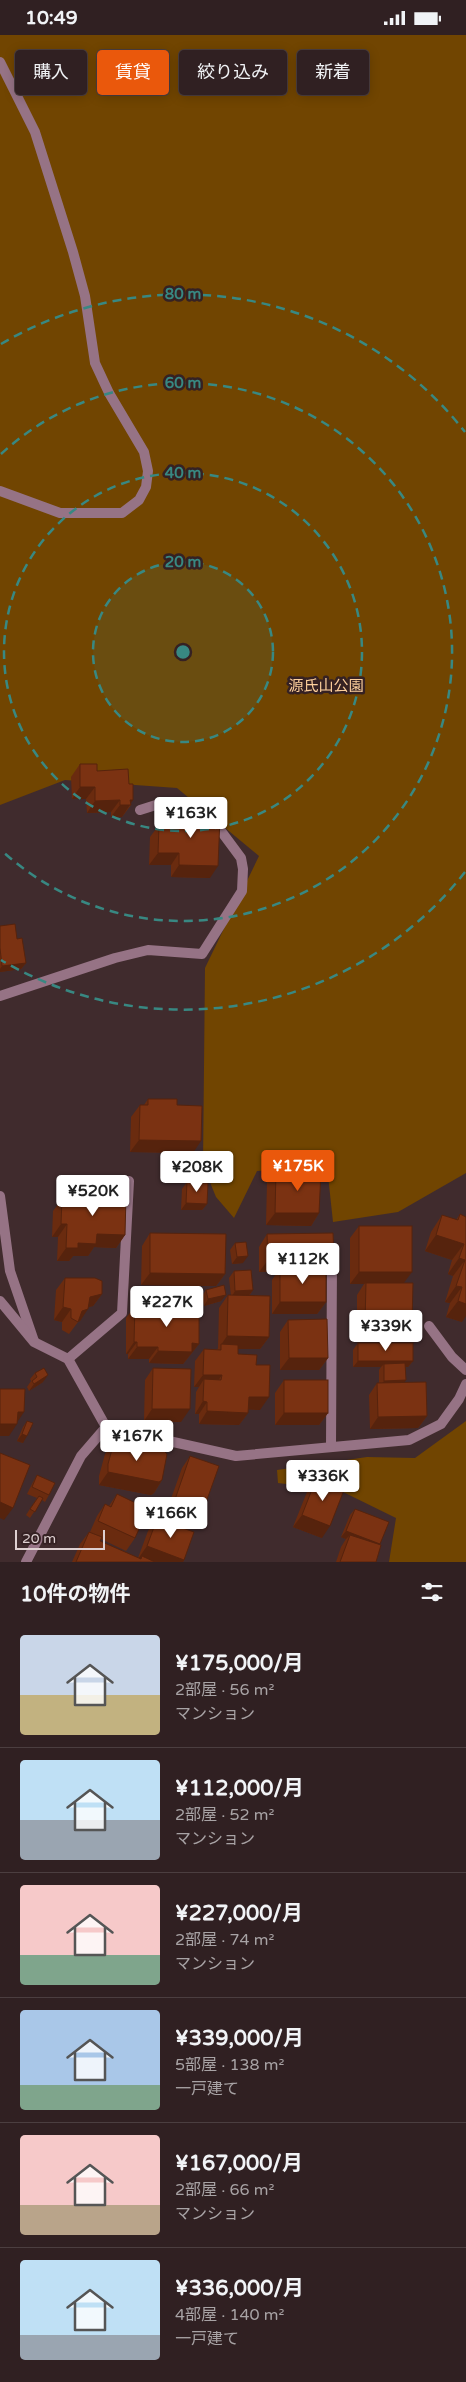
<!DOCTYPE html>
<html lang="ja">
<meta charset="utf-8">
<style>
:root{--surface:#302022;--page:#38282a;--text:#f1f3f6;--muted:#a8a3a5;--line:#4b3e40;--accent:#ea580c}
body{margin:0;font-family:"Varela Round","Noto Sans JP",sans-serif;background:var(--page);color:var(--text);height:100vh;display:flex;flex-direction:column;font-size:19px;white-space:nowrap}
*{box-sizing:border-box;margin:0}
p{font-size:16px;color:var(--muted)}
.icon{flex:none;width:28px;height:28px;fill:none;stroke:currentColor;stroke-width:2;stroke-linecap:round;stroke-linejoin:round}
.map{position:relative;height:1527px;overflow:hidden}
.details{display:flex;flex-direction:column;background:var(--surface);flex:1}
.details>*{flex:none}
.hud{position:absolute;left:15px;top:15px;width:436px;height:45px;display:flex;gap:10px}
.scale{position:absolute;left:15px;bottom:12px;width:90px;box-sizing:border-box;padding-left:5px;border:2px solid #ded0d1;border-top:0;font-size:14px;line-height:18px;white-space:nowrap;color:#ded0d1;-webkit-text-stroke:4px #352123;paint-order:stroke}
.price{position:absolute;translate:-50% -42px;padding:0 11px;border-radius:5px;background:#fff;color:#222;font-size:16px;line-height:32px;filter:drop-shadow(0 1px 2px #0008)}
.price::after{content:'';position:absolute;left:50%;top:30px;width:15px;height:11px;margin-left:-8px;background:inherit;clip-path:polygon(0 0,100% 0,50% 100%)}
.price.active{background:var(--accent);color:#fff}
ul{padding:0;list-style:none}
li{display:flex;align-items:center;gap:15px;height:125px;padding:0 20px}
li+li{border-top:1px solid var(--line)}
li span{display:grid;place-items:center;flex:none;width:140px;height:100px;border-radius:5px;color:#555}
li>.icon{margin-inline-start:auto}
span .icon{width:60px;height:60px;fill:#fffc;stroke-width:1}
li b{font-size:21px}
h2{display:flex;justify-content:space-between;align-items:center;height:60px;padding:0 20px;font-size:21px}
.tag{padding:0 18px;border-radius:5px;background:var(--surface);box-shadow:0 2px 12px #0003,0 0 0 1px var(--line);font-size:18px;line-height:45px}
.tag.active{background:var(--accent);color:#fff}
.status{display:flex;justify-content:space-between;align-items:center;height:35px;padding:0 25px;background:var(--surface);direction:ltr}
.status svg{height:14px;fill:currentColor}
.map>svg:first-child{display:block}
.green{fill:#714501}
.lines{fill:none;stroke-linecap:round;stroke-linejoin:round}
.lane{stroke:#967385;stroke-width:10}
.street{stroke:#967385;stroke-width:10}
.wall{fill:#6a2b0f}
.shaded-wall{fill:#56230d}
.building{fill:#7b3212;stroke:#56230d}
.ring{fill:none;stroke:#388882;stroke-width:2.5;stroke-dasharray:9 6}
.labels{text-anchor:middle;stroke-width:5;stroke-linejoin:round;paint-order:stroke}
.park-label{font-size:15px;fill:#fed09d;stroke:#352123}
.centre{fill:#388882;stroke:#352123;stroke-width:2.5}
.ring-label{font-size:15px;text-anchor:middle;font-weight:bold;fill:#388882;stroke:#352123;stroke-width:5;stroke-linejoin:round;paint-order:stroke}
</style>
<div class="status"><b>10:49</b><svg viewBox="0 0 49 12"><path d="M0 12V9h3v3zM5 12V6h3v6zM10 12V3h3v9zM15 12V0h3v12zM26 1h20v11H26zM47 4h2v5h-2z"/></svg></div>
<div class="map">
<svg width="466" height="1527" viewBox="0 0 466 1527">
<rect width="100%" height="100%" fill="#402b2d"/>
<g class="green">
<polygon points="0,0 466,0 466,1138 398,1177 333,1187 327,1131 257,1136 234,1183 216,1162 203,1130 205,933 259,821 177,753 65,745 0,770"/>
<polygon points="466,1386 466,1527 389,1527 396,1483 341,1456 278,1448 277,1435 367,1422 415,1423"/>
</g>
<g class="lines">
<g class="lane">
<polyline points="0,961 115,923 148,915 202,919 242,856 243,834 241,823 221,796 183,770 159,769 140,775"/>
<polyline points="0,1161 10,1236 34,1306"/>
</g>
<g class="street">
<polyline points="0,27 35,97 73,217 85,261 95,328 109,358 144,417 148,436 146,452 139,465 122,478 60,478 0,456"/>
<polyline points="0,1266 34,1307 68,1324 106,1392 81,1421 26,1527"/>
<polyline points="429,1291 452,1322 466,1335"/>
<polyline points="68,1324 122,1278 129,1146"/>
<polyline points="106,1392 236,1421 409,1405 441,1389 459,1364 466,1349"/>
<polyline points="331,1412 332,1225"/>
</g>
</g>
<g class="wall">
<polygon points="80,729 129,749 131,770 122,782 111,782 111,777 87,778 86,764 72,764 71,742"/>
<polygon points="167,774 174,781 210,843 171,842 171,830 149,830 150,802 159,790 160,790 162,787 162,781"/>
<polygon points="0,891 17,904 26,928 21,934 0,937"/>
<polygon points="148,1064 177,1070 193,1118 130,1117 131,1082 140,1070 144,1070"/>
<polygon points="276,1135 319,1178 311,1191 266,1190 267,1147"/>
<polygon points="187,1147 207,1169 202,1175 181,1175 182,1154"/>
<polygon points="72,1158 125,1200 116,1213 94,1212 88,1221 73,1221 69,1226 57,1226 58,1202 52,1202 53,1176 62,1164 68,1164"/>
<polygon points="460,1179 466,1182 462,1287 446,1282 450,1268 445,1267 453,1241 448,1239 452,1225 425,1216 431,1197 442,1180 456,1185"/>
<polygon points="359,1191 404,1248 404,1301 357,1300 357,1260 364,1249 350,1249 350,1203"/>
<polygon points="150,1198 225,1239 216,1251 141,1250 142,1211"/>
<polygon points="267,1199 326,1234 326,1267 317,1279 272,1279 272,1245 278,1236 259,1237 259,1212"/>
<polygon points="235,1208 243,1228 232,1229 230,1215"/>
<polygon points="234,1236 253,1255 249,1261 269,1302 260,1314 238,1314 238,1319 256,1330 260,1375 248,1374 248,1378 239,1390 199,1389 199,1379 195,1379 196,1357 199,1352 194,1352 195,1326 204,1314 217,1315 218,1313 219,1273 228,1260 231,1261 229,1243"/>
<polygon points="65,1243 102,1259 93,1271 88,1272 80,1286 78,1287 69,1299 62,1295 62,1287 54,1285 56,1255"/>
<polygon points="206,1255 221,1266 204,1271 202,1261"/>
<polygon points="135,1271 199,1309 183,1329 149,1328 149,1324 128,1324 128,1319 126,1319 126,1283"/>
<polygon points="288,1285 328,1323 319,1335 280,1335 280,1297"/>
<polygon points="358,1308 413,1326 408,1332 405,1332 404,1347 427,1381 418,1393 370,1394 369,1360 377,1348 379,1348 379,1335 381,1332 353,1332 353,1315"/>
<polygon points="153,1333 181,1387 144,1386 145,1345"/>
<polygon points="35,1338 43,1347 29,1356 27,1352 31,1346 30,1344"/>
<polygon points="284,1345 328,1378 319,1390 275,1390 275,1358"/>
<polygon points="27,1386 23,1408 17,1406 23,1392"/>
<polygon points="114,1407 162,1445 154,1458 151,1460 99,1450 99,1441 105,1419"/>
<polygon points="190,1421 195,1485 188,1483 182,1492 184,1525 183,1527 72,1527 80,1509 89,1497 90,1497 97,1481 105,1469 109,1471 117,1459 135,1503 126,1516 101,1504 100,1506 138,1523 148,1496 157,1484 163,1486 182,1433"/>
<polygon points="37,1440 49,1460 45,1467 42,1465 30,1483 26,1480 37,1463 27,1459 33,1447"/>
<polygon points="316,1444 322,1503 293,1492 307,1457"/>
<polygon points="355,1474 380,1510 376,1527 336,1527 341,1512 346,1504 341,1502 350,1480"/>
</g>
<g class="shaded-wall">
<polygon points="80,752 95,752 86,764 72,764"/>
<polygon points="120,765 111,777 87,778 95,766"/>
<polygon points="130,765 133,765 122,782 111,782 120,770"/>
<polygon points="158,818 179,818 171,830 149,830"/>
<polygon points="179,830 218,831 210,843 171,842"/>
<polygon points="26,928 21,934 0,937 0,934 2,931"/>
<polygon points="139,1105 201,1106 193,1118 130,1117"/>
<polygon points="186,1168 207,1169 202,1175 181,1175"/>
<polygon points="275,1178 319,1178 311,1191 266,1190"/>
<polygon points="61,1189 67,1189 58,1202 52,1202"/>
<polygon points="97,1199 125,1200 116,1213 94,1212 88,1221 73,1221 69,1226 57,1226 66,1213 78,1208"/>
<polygon points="436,1200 464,1209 452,1225 425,1216"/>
<polygon points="248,1221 243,1228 232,1229 237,1222"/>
<polygon points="334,1223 325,1235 280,1233 278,1236 259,1237 268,1225"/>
<polygon points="459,1223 465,1225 453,1241 448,1239"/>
<polygon points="359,1237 412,1237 403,1249 366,1248 364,1249 350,1249"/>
<polygon points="150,1238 225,1239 216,1251 141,1250"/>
<polygon points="456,1251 462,1252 450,1268 445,1267"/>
<polygon points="253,1255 248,1262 231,1263 235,1256"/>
<polygon points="102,1259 93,1271 81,1274 90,1262"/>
<polygon points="226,1260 221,1266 204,1271 208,1264"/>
<polygon points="458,1266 466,1269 466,1281 462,1287 446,1282"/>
<polygon points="280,1267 326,1267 317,1279 272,1279"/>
<polygon points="63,1272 71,1274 62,1287 54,1285"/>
<polygon points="88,1274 80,1286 78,1287 82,1276"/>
<polygon points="365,1288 412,1288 404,1301 357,1300"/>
<polygon points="227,1301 269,1302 260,1314 221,1314 221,1310"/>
<polygon points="134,1307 137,1307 128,1319 126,1319"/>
<polygon points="192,1308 199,1309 183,1329 149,1328 158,1316"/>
<polygon points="137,1312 158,1312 149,1324 128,1324"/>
<polygon points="289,1323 328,1323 319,1335 280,1335"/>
<polygon points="358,1326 413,1326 408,1332 384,1332 384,1329 381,1332 353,1332"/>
<polygon points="48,1340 43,1347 29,1356 34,1349"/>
<polygon points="203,1340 222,1340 213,1353 204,1344 199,1352 194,1352"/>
<polygon points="406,1345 401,1352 379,1352 384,1346"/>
<polygon points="249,1362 269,1362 260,1375 240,1374"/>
<polygon points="203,1366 207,1367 199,1379 195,1379"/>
<polygon points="152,1374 190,1374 181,1387 144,1386"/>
<polygon points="207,1376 248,1378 239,1390 199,1389"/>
<polygon points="18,1377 24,1377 16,1389 17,1389 9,1401 0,1401 0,1389"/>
<polygon points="284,1378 328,1378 319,1390 275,1390"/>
<polygon points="427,1381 418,1393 370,1394 378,1382"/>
<polygon points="22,1399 27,1401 23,1408 17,1406"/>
<polygon points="108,1437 162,1445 154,1458 151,1460 99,1450"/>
<polygon points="0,1467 13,1473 4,1485 0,1483"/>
<polygon points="193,1470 204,1473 195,1485 188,1483 180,1494 162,1488 171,1476"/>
<polygon points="302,1480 330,1491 322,1503 293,1492"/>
<polygon points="346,1496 380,1509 376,1516 350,1500 346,1504 341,1502"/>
<polygon points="147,1511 184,1525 183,1527 147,1527 142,1521 140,1524 138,1524"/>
</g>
<g class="building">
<polygon points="80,729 97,729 97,736 128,734 129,749 133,749 133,765 130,765 131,770 120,770 120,765 95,766 95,752 80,752"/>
<polygon points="167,774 175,774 174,781 167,780 167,782"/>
<polygon points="167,780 220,782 218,831 179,830 179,818 158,818 159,790 166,790"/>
<polygon points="15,889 17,904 22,903 26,928 2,931 0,913 0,891"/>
<polygon points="148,1064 177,1064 177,1070 202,1071 201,1106 139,1105 140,1070 148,1070"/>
<polygon points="276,1135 321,1136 319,1178 275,1178"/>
<polygon points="187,1147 208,1148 207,1169 186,1168"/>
<polygon points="72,1158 126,1160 125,1200 97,1199 96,1209 78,1208 78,1213 66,1213 67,1189 61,1189 62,1164 72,1165"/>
<polygon points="460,1179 466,1182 466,1269 458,1266 462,1252 456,1251 465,1225 459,1223 464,1209 436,1200 442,1180 458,1185"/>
<rect x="359" y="1191" width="53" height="46"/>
<polygon points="150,1198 226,1199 225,1239 150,1238"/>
<polygon points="333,1198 334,1223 268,1225 267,1199"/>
<polygon points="246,1207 248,1221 237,1222 235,1208"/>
<rect x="280" y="1233" width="46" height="34"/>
<polygon points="251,1235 253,1255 235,1256 234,1236"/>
<polygon points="65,1243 95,1243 102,1246 102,1259 90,1262 88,1274 82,1276 78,1287 71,1283 71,1274 63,1272"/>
<polygon points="366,1248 413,1248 412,1288 365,1288"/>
<polygon points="224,1250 226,1260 208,1264 206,1255"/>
<polygon points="228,1260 270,1261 269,1302 227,1301"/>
<polygon points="135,1271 199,1272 199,1309 192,1308 192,1317 158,1316 158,1312 137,1312 137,1307 134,1307"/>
<polygon points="327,1284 328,1323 289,1323 288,1285"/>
<rect x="358" y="1308" width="55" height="18"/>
<polygon points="221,1309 238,1310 238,1319 257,1320 256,1330 270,1330 269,1362 249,1362 248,1378 207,1376 207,1367 203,1366 204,1344 221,1345 222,1340 203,1340 204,1314 221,1315"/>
<polygon points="405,1328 406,1345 384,1346 384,1329"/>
<polygon points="44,1333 48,1340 34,1349 32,1346 37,1342 35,1338"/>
<polygon points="153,1333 191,1334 190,1374 152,1374"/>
<rect x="284" y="1345" width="44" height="33"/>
<polygon points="426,1347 427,1381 378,1382 377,1348"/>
<polygon points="0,1354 25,1354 24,1377 18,1377 17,1389 0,1389"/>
<polygon points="27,1386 33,1388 27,1401 22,1399"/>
<polygon points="114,1407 164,1416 167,1419 162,1445 159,1447 108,1437 108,1429"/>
<polygon points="0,1418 30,1430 13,1473 0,1467"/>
<polygon points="190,1421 219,1431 204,1473 193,1470 189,1482 171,1476"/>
<polygon points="37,1440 55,1448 49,1460 32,1452"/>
<polygon points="316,1444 344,1455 330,1491 302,1480"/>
<polygon points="117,1459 148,1474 135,1503 98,1486 105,1469 111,1472"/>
<polygon points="39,1461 43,1463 35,1477 30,1474"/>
<polygon points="355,1474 389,1487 380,1509 346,1496"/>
<polygon points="157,1484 194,1497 184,1525 147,1511"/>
<polygon points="89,1497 102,1502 100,1506 141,1524 142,1521 155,1527 76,1527"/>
<polygon points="350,1500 381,1510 376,1527 340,1527"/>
</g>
<circle cx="183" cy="617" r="90" fill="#388882" fill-opacity=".12"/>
<g class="ring">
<circle cx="183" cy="617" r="90"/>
<circle cx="183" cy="617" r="179"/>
<path d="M1 419A269 269 0 1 1 1 815"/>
<path d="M465 837A358 358 0 0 1 1 925M1 309A358 358 0 0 1 465 397"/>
</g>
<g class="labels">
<g class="park-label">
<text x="326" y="656">源氏山公園</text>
</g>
</g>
<circle cx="183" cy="617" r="8" class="centre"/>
<g class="ring-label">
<text x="183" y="264">80 m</text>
<text x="183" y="353">60 m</text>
<text x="183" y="443">40 m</text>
<text x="183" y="532">20 m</text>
</g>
</svg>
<div class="scale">20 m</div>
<b class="price" style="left:191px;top:804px">¥163K</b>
<b class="price active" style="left:298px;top:1157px">¥175K</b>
<b class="price" style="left:197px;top:1158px">¥208K</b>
<b class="price" style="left:93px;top:1182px">¥520K</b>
<b class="price" style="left:303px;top:1250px">¥112K</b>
<b class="price" style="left:167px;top:1293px">¥227K</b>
<b class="price" style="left:386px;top:1317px">¥339K</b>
<b class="price" style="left:137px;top:1427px">¥167K</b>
<b class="price" style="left:323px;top:1467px">¥336K</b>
<b class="price" style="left:171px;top:1504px">¥166K</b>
<div class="hud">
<a class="tag">購入</a>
<a class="tag active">賃貸</a>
<a class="tag">絞り込み</a>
<a class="tag">新着</a>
</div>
</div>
<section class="details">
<h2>10件の物件<svg class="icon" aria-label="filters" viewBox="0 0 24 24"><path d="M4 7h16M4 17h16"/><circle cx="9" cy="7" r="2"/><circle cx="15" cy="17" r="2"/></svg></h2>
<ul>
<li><span style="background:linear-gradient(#c9d6e8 60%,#c2b280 0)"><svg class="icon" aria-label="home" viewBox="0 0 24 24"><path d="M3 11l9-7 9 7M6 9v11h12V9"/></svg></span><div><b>¥175,000/月</b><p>2部屋 · 56 m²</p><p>マンション</p></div></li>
<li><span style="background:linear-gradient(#bfe0f5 60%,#9aa5b1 0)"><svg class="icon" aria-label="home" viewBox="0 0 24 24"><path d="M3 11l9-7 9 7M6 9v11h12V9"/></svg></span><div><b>¥112,000/月</b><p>2部屋 · 52 m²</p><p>マンション</p></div></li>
<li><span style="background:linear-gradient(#f6c9c9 70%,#7fa58c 0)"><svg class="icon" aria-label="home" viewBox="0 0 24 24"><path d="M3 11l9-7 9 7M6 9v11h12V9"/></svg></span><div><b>¥227,000/月</b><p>2部屋 · 74 m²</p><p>マンション</p></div></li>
<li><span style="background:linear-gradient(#a9c7e8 75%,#7fa58c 0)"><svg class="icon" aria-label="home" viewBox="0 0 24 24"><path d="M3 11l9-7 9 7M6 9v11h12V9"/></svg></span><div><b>¥339,000/月</b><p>5部屋 · 138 m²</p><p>一戸建て</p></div></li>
<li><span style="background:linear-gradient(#f6c9c9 70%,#b9a48a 0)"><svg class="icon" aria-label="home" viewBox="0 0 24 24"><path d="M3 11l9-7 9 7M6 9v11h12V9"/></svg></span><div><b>¥167,000/月</b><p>2部屋 · 66 m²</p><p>マンション</p></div></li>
<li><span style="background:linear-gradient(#bfe0f5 75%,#9aa5b1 0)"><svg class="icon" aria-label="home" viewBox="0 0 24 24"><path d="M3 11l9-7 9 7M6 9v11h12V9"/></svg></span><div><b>¥336,000/月</b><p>4部屋 · 140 m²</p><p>一戸建て</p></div></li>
</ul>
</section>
